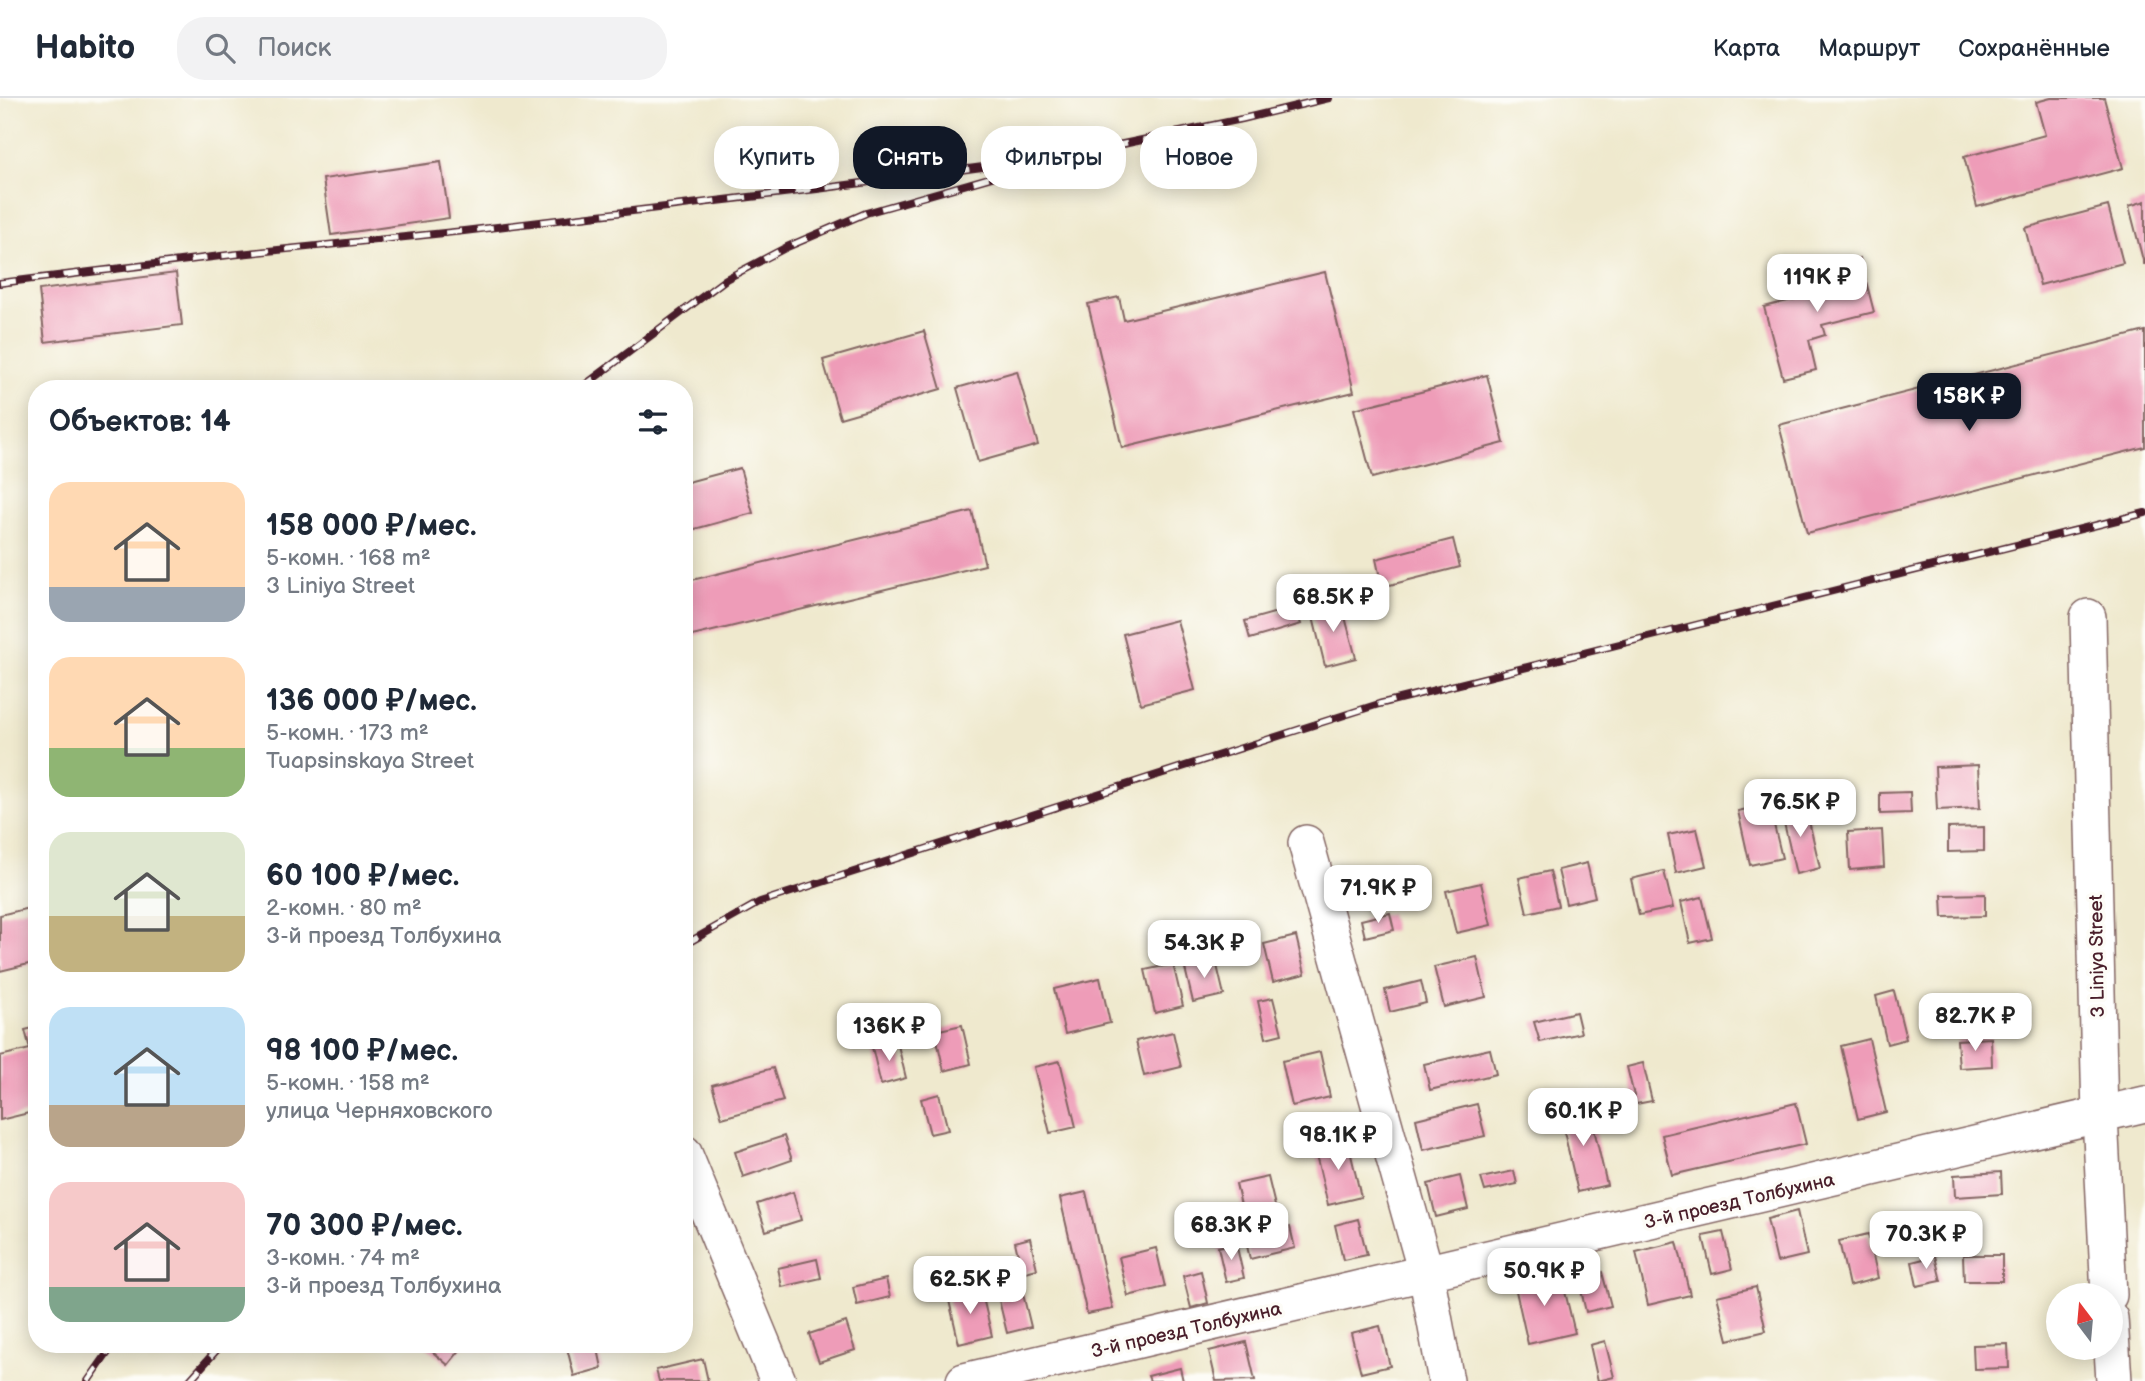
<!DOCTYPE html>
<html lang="ru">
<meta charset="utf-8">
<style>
:root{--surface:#fff;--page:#f2f2f3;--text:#1f2937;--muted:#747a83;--line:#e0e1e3;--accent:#111827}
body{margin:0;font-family:"Balsamiq Sans",sans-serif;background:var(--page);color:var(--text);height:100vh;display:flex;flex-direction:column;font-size:26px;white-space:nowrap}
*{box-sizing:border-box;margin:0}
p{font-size:23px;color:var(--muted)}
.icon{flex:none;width:38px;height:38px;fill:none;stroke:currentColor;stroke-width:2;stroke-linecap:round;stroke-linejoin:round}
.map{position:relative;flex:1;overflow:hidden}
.panel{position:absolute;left:28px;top:282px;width:665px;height:973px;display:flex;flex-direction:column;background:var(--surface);border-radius:28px;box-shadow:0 4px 18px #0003}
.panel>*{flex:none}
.banner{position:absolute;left:714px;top:28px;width:665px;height:63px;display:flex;gap:14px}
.needle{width:46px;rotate:344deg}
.controls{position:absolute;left:2046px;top:1185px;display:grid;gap:14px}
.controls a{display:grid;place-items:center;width:77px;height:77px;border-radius:50%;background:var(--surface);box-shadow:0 4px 18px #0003;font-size:35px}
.price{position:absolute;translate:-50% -60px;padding:0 16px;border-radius:14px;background:#fff;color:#222;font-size:23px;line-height:46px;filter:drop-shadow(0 2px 4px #0008)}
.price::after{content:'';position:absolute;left:50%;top:42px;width:21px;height:16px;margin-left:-10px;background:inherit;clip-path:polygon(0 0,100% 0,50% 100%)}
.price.on{background:var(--accent);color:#fff}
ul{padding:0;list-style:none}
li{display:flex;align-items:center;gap:21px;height:175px;padding:0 21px}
li span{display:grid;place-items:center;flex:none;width:196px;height:140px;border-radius:21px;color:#555}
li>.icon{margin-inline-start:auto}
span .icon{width:84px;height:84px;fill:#fffc;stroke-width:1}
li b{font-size:30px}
h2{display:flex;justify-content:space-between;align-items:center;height:84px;padding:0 21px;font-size:30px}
.chip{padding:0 24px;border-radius:28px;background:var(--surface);box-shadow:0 4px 18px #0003;font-size:24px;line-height:63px}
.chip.on{background:var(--accent);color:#fff}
header{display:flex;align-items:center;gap:42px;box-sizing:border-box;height:98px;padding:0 35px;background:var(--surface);border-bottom:2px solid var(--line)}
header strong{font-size:33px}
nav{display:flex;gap:38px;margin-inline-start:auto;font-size:24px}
.search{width:490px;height:63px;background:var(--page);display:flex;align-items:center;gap:18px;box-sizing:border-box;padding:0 24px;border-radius:28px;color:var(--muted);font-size:26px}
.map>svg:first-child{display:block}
.building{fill:#ee9cb8}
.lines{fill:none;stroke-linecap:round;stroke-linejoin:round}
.minor-casing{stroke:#846664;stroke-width:38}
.minor{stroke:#fff;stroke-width:35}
.rail-casing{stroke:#4a1f2b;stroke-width:8}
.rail{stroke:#fdfcf7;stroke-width:5;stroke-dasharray:16;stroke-linecap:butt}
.labels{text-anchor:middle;stroke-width:7;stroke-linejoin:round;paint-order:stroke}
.street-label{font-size:19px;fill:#4a1f2b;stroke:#fdfcf7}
</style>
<header>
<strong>Habito</strong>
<div class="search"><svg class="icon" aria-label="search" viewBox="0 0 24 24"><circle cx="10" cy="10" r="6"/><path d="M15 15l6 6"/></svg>Поиск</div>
<nav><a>Карта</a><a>Маршрут</a><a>Сохранённые</a></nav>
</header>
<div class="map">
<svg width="2145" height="1283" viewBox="0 0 2145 1283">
<rect width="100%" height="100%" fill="#fdfcf7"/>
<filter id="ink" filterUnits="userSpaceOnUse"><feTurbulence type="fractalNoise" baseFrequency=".0143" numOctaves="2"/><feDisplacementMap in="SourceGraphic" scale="14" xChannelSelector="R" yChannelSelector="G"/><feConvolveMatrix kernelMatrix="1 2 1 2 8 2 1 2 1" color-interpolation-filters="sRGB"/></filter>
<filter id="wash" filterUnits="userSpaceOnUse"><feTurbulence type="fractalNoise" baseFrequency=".00686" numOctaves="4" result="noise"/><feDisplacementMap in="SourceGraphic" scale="28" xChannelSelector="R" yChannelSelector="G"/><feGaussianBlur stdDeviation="1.57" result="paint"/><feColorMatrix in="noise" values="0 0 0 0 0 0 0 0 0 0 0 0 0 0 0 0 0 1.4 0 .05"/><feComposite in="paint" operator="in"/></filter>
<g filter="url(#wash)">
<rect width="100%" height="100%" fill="#efe9ce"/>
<g id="blocks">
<g class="building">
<polygon points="2051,0 2104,0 2123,70 1977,109 1964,59 2045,37 2036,4"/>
<polygon points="441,64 449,120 331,137 323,81"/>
<polygon points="2145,103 2145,166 2144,166 2129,108"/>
<polygon points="2108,108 2123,165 2040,187 2025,130"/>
<polygon points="1860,160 1874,214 1822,227 1825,237 1809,242 1816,272 1783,280 1764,209 1815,196 1810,173"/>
<polygon points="1325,174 1354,294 1122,350 1088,206 1119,199 1124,222"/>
<polygon points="176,175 182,227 45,244 39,192"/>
<polygon points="924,233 941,291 840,320 823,262"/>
<polygon points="2145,233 2145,349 1807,435 1779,327"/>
<polygon points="1017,273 1038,347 978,364 957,290"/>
<polygon points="1487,277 1504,345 1372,380 1354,311"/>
<polygon points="740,370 753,415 684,434 684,385"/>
<polygon points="972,413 985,467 684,540 684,484"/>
<polygon points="1453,441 1460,469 1382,489 1376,461"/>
<polygon points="1341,504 1356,560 1325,568 1311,511"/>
<polygon points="1295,509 1301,526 1250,541 1245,523"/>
<polygon points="1177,522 1195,592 1141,606 1123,536"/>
<polygon points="1978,667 1980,710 1937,712 1935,669"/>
<polygon points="1910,694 1911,715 1880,716 1880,695"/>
<polygon points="1769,706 1782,760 1750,767 1738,713"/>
<polygon points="1805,706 1820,770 1796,776 1781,712"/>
<polygon points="1984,729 1984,753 1948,754 1948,730"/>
<polygon points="1697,731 1706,768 1676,775 1668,737"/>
<polygon points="1882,732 1884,769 1850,772 1848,734"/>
<polygon points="1587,765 1595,799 1566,806 1558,772"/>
<polygon points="1550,773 1558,808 1527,815 1519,780"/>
<polygon points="1664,773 1673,810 1639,817 1631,781"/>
<polygon points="1481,785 1491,827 1456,835 1446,793"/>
<polygon points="1985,796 1985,818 1943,819 1942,797"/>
<polygon points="1702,799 1712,840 1690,845 1681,804"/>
<polygon points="37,808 37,864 0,873 0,817"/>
<polygon points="1390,815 1394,832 1365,839 1361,822"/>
<polygon points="1296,838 1305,876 1273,884 1264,846"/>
<polygon points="1215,859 1224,897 1193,904 1184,866"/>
<polygon points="1477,859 1486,899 1444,909 1434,869"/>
<polygon points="1173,866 1183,908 1155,915 1145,872"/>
<polygon points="1100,880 1110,925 1065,936 1054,891"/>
<polygon points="1421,883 1426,905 1390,914 1385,892"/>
<polygon points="1894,893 1906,941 1887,946 1876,898"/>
<polygon points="1273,900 1282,936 1266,940 1258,903"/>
<polygon points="1576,914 1581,935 1540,944 1534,924"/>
<polygon points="962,927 971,966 944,973 935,933"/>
<polygon points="37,929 37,1013 0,1022 0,958 30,951 25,932"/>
<polygon points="1173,934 1181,969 1144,978 1136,943"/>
<polygon points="1991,940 1992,968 1959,970 1957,942"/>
<polygon points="1869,941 1886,1014 1858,1021 1841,948"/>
<polygon points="897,943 906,980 881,987 872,949"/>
<polygon points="1490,951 1496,976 1430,992 1424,966"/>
<polygon points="1320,954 1330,999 1292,1008 1282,963"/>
<polygon points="1060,963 1076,1029 1050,1035 1034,969"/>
<polygon points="1643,965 1652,1003 1636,1006 1627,969"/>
<polygon points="773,970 783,1003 722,1020 712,987"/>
<polygon points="939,996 948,1032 930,1036 921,1001"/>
<polygon points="1588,1005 1607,1087 1578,1094 1559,1012"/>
<polygon points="1796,1005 1806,1046 1672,1077 1662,1037"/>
<polygon points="1477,1006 1485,1038 1423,1052 1416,1021"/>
<polygon points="784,1038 792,1062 743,1079 735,1054"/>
<polygon points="1347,1040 1361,1099 1328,1107 1314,1048"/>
<polygon points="1514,1073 1517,1086 1485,1093 1481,1080"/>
<polygon points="2001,1074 2002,1096 1955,1099 1954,1077"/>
<polygon points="1460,1078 1468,1111 1436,1119 1428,1086"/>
<polygon points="1268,1079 1277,1116 1245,1124 1236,1086"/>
<polygon points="793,1094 801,1122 766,1133 757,1106"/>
<polygon points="1086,1094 1113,1211 1087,1216 1060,1100"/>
<polygon points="1797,1113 1807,1157 1777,1164 1767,1121"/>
<polygon points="1358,1121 1367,1157 1343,1162 1335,1127"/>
<polygon points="1290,1129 1295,1150 1250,1161 1245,1139"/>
<polygon points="1723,1134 1732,1171 1712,1176 1703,1138"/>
<polygon points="1868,1136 1878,1180 1849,1188 1839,1143"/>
<polygon points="1030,1140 1037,1171 1022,1175 1015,1144"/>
<polygon points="1677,1144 1690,1197 1648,1207 1636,1154"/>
<polygon points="1236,1145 1244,1180 1226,1184 1218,1149"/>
<polygon points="1156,1150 1165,1189 1128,1198 1119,1159"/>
<polygon points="1963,1157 2002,1157 2002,1183 1964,1183"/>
<polygon points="1935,1158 1941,1183 1917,1188 1912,1164"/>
<polygon points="817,1161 821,1180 782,1189 778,1170"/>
<polygon points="1201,1173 1208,1205 1191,1210 1183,1178"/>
<polygon points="1560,1173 1575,1235 1528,1246 1514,1184"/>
<polygon points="1602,1174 1611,1208 1586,1214 1578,1179"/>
<polygon points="886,1181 890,1199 857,1207 853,1189"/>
<polygon points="1756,1189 1766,1233 1728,1242 1717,1198"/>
<polygon points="981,1191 992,1238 959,1246 948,1198"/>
<polygon points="1023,1196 1031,1229 1007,1235 999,1202"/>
<polygon points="846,1224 855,1252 819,1264 809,1236"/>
<polygon points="1380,1228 1390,1268 1361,1275 1351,1235"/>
<polygon points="1605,1243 1614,1279 1598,1283 1590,1247"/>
<polygon points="1246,1244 1255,1282 1216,1283 1209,1253"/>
<polygon points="423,1246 465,1246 448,1267"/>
<polygon points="566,1246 597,1246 602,1270 574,1278"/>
<polygon points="2008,1246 2009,1270 1974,1271 1973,1247"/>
<polygon points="703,1261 708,1283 659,1283 656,1272"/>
<polygon points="1180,1270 1183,1283 1150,1283 1148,1278"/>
</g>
</g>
</g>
<g filter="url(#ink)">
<use href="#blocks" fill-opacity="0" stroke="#846664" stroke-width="2"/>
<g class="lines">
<g class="minor-casing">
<g id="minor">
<polyline points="2088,519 2100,1018 2109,1197"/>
<polyline points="1306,745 1426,1175 1446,1283"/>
<polyline points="684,1055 778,1283"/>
<polyline points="2110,1220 2114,1283"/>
<polyline points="964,1283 2145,1006"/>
</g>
</g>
<use href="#minor" class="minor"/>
<g class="rail-casing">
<g id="rail">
<polyline points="0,185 229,157 464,133 817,91 1066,58 1242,21 1329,0"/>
<polyline points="581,290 726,181 787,149 866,115 1013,73"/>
<polyline points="684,847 760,804 1379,606 2145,415"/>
<polyline points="88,1283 114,1246"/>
<polyline points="189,1283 222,1246"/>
</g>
</g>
<use href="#rail" class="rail"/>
</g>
</g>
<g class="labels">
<g class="street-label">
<text transform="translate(2096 858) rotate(-91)" y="7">3 Liniya Street</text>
<text transform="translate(1739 1102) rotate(-13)" y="7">3-й проезд Толбухина</text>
<text transform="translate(1186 1231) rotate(-13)" y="7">3-й проезд Толбухина</text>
</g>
</g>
</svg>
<div class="controls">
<a><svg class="needle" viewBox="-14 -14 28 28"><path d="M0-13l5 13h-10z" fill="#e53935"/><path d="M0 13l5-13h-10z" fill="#747a83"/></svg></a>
</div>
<b class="price" style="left:1817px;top:216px">119K ₽</b>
<b class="price on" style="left:1969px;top:335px">158K ₽</b>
<b class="price" style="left:1333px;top:536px">68.5K ₽</b>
<b class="price" style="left:1800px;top:741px">76.5K ₽</b>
<b class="price" style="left:1378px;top:827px">71.9K ₽</b>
<b class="price" style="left:1204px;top:882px">54.3K ₽</b>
<b class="price" style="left:1975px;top:955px">82.7K ₽</b>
<b class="price" style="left:889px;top:965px">136K ₽</b>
<b class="price" style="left:1583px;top:1050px">60.1K ₽</b>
<b class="price" style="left:1338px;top:1074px">98.1K ₽</b>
<b class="price" style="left:1231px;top:1164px">68.3K ₽</b>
<b class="price" style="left:1926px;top:1173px">70.3K ₽</b>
<b class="price" style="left:1544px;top:1210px">50.9K ₽</b>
<b class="price" style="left:970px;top:1218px">62.5K ₽</b>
<div class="banner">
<a class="chip">Купить</a>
<a class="chip on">Снять</a>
<a class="chip">Фильтры</a>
<a class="chip">Новое</a>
</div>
<section class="panel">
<h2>Объектов: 14<svg class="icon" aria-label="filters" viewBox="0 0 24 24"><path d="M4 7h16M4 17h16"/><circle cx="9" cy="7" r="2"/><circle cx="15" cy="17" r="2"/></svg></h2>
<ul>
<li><span style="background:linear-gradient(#ffd9b3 75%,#9aa5b1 0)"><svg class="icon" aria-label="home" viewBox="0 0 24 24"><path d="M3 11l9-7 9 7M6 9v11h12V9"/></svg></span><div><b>158 000 ₽/мес.</b><p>5-комн. · 168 m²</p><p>3 Liniya Street</p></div></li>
<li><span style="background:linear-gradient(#ffd9b3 65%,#8fb573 0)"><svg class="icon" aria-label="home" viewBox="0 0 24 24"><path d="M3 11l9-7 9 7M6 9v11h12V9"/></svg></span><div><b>136 000 ₽/мес.</b><p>5-комн. · 173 m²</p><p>Tuapsinskaya Street</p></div></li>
<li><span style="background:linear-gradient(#dfe7d0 60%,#c2b280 0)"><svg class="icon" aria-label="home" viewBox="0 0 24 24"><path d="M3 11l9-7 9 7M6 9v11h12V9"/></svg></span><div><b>60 100 ₽/мес.</b><p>2-комн. · 80 m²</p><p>3-й проезд Толбухина</p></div></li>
<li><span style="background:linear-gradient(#bfe0f5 70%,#b9a48a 0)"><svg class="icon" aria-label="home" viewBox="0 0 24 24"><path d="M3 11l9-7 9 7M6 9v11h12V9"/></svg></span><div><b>98 100 ₽/мес.</b><p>5-комн. · 158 m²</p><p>улица Черняховского</p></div></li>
<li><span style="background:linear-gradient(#f6c9c9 75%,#7fa58c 0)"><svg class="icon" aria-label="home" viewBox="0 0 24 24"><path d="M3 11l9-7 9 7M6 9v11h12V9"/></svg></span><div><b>70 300 ₽/мес.</b><p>3-комн. · 74 m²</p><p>3-й проезд Толбухина</p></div></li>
</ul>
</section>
</div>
